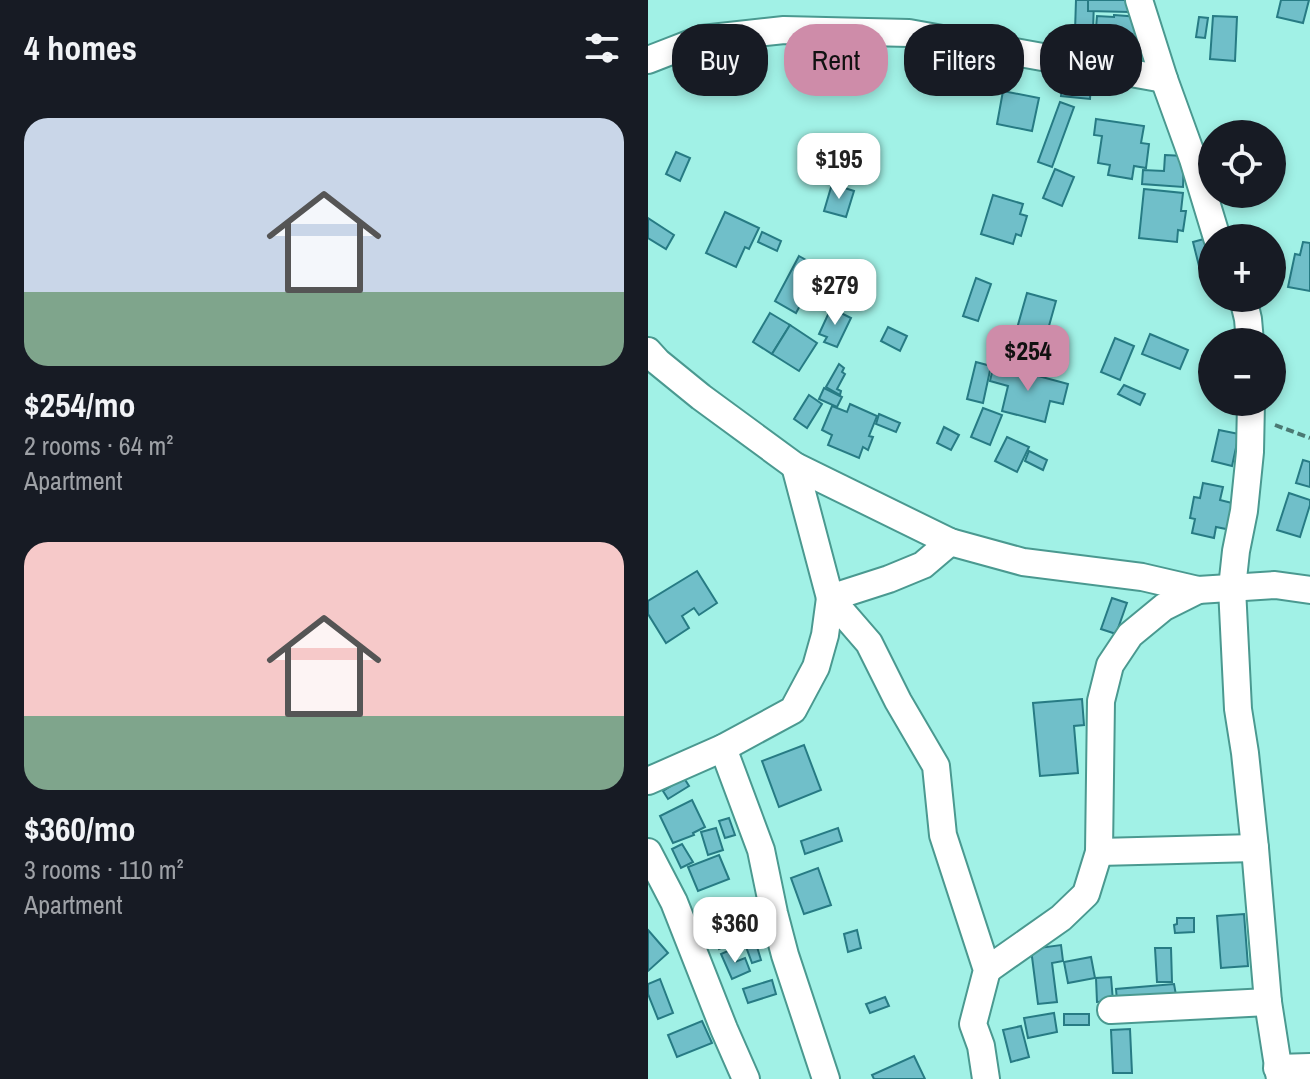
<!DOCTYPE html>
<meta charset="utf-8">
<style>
:root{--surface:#171b24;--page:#242831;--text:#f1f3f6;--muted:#9ea1a6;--accent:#ce8ca9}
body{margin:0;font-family:"Archivo Narrow",sans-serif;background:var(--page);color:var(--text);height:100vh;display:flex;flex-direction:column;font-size:30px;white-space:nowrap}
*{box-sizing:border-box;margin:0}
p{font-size:26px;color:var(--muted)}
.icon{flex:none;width:44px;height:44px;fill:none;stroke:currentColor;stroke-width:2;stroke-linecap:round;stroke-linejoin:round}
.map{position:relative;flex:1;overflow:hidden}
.details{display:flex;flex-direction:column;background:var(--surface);width:648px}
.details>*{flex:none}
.guide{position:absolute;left:24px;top:24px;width:518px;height:72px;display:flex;gap:16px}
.buttons{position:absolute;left:550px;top:120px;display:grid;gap:16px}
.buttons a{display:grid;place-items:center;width:88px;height:88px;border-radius:50%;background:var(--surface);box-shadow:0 4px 12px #0003;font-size:40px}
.price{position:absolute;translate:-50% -68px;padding:0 18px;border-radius:16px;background:#fff;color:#222;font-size:26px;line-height:52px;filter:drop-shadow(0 2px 4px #0008)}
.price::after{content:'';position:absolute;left:50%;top:48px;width:24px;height:18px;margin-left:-12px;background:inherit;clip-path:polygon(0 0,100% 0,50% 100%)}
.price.on{background:var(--accent);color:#111}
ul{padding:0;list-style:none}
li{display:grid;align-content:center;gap:16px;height:424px;padding:0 24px}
li span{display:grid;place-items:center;height:248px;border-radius:24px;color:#555}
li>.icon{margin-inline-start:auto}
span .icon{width:144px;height:144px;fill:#fffc;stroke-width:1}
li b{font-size:34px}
h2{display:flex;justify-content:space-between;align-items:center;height:96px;padding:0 24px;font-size:34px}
.chip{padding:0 28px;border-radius:32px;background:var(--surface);box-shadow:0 4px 12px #0003;font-size:28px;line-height:72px}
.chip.on{background:var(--accent);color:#111}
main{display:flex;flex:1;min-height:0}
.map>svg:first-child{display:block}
.building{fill:#70bfc9;stroke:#277b84;stroke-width:2}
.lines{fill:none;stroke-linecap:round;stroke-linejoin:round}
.minor-casing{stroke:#4a9990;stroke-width:30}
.path{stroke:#4a7973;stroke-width:4;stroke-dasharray:8 4;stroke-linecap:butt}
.minor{stroke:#fff;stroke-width:26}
</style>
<main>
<section class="details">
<h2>4 homes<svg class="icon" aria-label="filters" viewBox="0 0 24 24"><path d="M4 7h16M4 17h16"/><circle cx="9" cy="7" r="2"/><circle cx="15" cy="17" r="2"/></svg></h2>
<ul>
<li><span style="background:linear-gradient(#c9d6e8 70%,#7fa58c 0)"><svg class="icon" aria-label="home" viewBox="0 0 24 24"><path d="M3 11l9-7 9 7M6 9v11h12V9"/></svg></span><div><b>$254/mo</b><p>2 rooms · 64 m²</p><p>Apartment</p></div></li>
<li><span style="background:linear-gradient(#f6c9c9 70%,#7fa58c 0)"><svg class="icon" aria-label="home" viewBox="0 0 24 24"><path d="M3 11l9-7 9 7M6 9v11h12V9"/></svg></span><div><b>$360/mo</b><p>3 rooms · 110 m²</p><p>Apartment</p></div></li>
</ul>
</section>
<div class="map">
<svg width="662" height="1079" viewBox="0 0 662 1079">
<rect width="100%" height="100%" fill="#a1f1e6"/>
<g class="building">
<polygon points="428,0 446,0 445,32 427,31"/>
<polygon points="440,0 482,0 481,12 440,11"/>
<polygon points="633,0 661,0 655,23 629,17"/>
<polygon points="466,15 492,17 488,61 464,59 465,42 447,40 449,16 466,17"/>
<polygon points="565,16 589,17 587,61 562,59"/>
<polygon points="551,17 560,18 557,38 548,37"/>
<polygon points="441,39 466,42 464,55 440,52"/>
<polygon points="416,66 444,69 442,99 413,96"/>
<polygon points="355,91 391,98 384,131 349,124"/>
<polygon points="412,102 426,107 404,167 390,162"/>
<polygon points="448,119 496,126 493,143 501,144 498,168 486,166 484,179 460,175 462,165 450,163 454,136 446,135"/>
<polygon points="28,152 42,158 32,181 18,174"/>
<polygon points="517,155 536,156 535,187 494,184 495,170 516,171"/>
<polygon points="407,169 426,177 414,206 395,198"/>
<polygon points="184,184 206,191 198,217 176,211"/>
<polygon points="496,189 535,193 533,211 538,211 535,231 530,230 529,242 491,238"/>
<polygon points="345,195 375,204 372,214 379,216 373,236 368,234 365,244 333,234"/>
<polygon points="77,212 111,228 101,249 97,247 88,267 58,253"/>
<polygon points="0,218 26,235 18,249 0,238"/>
<polygon points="114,232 133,241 129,251 110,242"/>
<polygon points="567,236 564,238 564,271 553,274 545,242"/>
<polygon points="655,242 662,243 662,291 640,287 647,254 652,255"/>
<polygon points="151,256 172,268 148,313 127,301"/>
<polygon points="176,267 200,282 190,299 166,284"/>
<polygon points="328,278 343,284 330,321 315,316"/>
<polygon points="379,293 408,301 397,340 368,332"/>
<polygon points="183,308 203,318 189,347 176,342 179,337 171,334"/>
<polygon points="122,313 142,325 124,354 105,342"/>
<polygon points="142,325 169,343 151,371 124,354"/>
<polygon points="240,327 259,336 252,351 233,341"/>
<polygon points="502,334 540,350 532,369 494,354"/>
<polygon points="467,338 486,346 472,380 453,372"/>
<polygon points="328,362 343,366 335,403 319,399"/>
<polygon points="191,364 196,368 194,372 197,374 189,389 193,391 192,395 178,387"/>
<polygon points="346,364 420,384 415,404 402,401 397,422 354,411 360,386 342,381"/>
<polygon points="476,385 497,394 492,405 470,394"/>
<polygon points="176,388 194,397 189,407 171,399"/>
<polygon points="161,395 174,404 159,428 146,419"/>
<polygon points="202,404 229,416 221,436 225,437 220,450 215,447 211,458 180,445 184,435 174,430 184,406 199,412"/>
<polygon points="335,408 354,415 342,445 323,437"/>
<polygon points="231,414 252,423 248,432 228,424"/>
<polygon points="296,427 311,435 303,450 289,443"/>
<polygon points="571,430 591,434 584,466 564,461"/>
<polygon points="359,437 381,447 369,472 347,461"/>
<polygon points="381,451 399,460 395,470 377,461"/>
<polygon points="655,460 662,462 662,487 648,483"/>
<polygon points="555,483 575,487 572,500 588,504 583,530 568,527 566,538 544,533 547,519 542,518 546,497 552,498"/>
<polygon points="641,493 662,500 662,505 652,537 629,530"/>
<polygon points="49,571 69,603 51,615 46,608 34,616 41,628 18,643 0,614 0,601"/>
<polygon points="464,598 479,603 468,634 453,629"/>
<polygon points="434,699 436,725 426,726 430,773 392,776 385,703"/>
<polygon points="156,745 173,790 131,807 114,761"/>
<polygon points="36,778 41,786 20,799 15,791"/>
<polygon points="44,800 57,827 45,833 46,835 25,843 12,816"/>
<polygon points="81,818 87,835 77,838 71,821"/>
<polygon points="68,828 75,850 60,855 53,832"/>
<polygon points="190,828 194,841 157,854 153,841"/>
<polygon points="34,844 45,862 33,868 24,849"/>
<polygon points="71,855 81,879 50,891 40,867"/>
<polygon points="170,868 183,905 156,914 143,878"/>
<polygon points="91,908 103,935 71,949 59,922"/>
<polygon points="596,914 600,966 573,968 569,916"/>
<polygon points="529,918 546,918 546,932 527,933 526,925 529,924"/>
<polygon points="0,930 20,953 0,971"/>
<polygon points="209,930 213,948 200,952 196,934"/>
<polygon points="107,940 113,960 104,963 97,944"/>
<polygon points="413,945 415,961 404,963 409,1002 390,1004 383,949"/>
<polygon points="507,948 523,948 524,982 509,982"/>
<polygon points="82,950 87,962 97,958 102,971 84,979 73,954"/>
<polygon points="443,957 447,978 420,983 416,962"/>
<polygon points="463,977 465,1001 449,1002 448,978"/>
<polygon points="12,979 25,1013 10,1019 0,994 0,984"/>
<polygon points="124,980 128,994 100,1003 95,989"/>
<polygon points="526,984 528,995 469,1001 468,989"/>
<polygon points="237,997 241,1006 222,1013 218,1004"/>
<polygon points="406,1013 409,1032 380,1038 376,1018"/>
<rect x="416" y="1014" width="25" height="11"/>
<polygon points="54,1021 64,1043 29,1057 20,1035"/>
<polygon points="373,1026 381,1057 363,1062 355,1030"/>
<polygon points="482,1029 484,1073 465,1073 463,1030"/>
<polygon points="266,1056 277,1079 226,1079 224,1075"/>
</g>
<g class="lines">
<g class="minor-casing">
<g id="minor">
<polyline points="491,0 516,79 545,159 569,238"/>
<polyline points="0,60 54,39 136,30 261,33 516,79"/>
<polyline points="595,298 600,319 602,342"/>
<polyline points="0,351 10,362 53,397 147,466 302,542 375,562 494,577 550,590 627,585 662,590"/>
<polyline points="603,402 602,452 596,511 588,551 584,588 590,709 597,753 607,848 620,1002 632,1079"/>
<polyline points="147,466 182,598 221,643 250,701 288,766 295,835 339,970 325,1024 333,1046 338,1079"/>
<polyline points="75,748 113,850 126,913 137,955 178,1079"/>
<polyline points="0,781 75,748 145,710 168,667 177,635 182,598 241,579 275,565 302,542"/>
<polyline points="0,852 26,902 76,1029 98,1079"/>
<polyline points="451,852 607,848"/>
<polyline points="339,970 413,918 438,894 451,852 453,701 462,665 482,635 516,607 550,590"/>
<polyline points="463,1010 620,1002"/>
<polyline points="629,1068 662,1067"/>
</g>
</g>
<polyline class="path" points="627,425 662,438"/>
<use href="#minor" class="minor"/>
</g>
</svg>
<div class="buttons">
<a><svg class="icon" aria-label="locate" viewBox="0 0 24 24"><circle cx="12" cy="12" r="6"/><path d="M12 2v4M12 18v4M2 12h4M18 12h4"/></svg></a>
<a>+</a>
<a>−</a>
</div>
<b class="price" style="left:191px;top:201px">$195</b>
<b class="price" style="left:187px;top:327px">$279</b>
<b class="price on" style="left:380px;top:393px">$254</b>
<b class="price" style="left:87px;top:965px">$360</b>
<div class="guide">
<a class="chip">Buy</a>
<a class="chip on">Rent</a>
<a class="chip">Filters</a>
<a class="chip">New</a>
</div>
</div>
</main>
